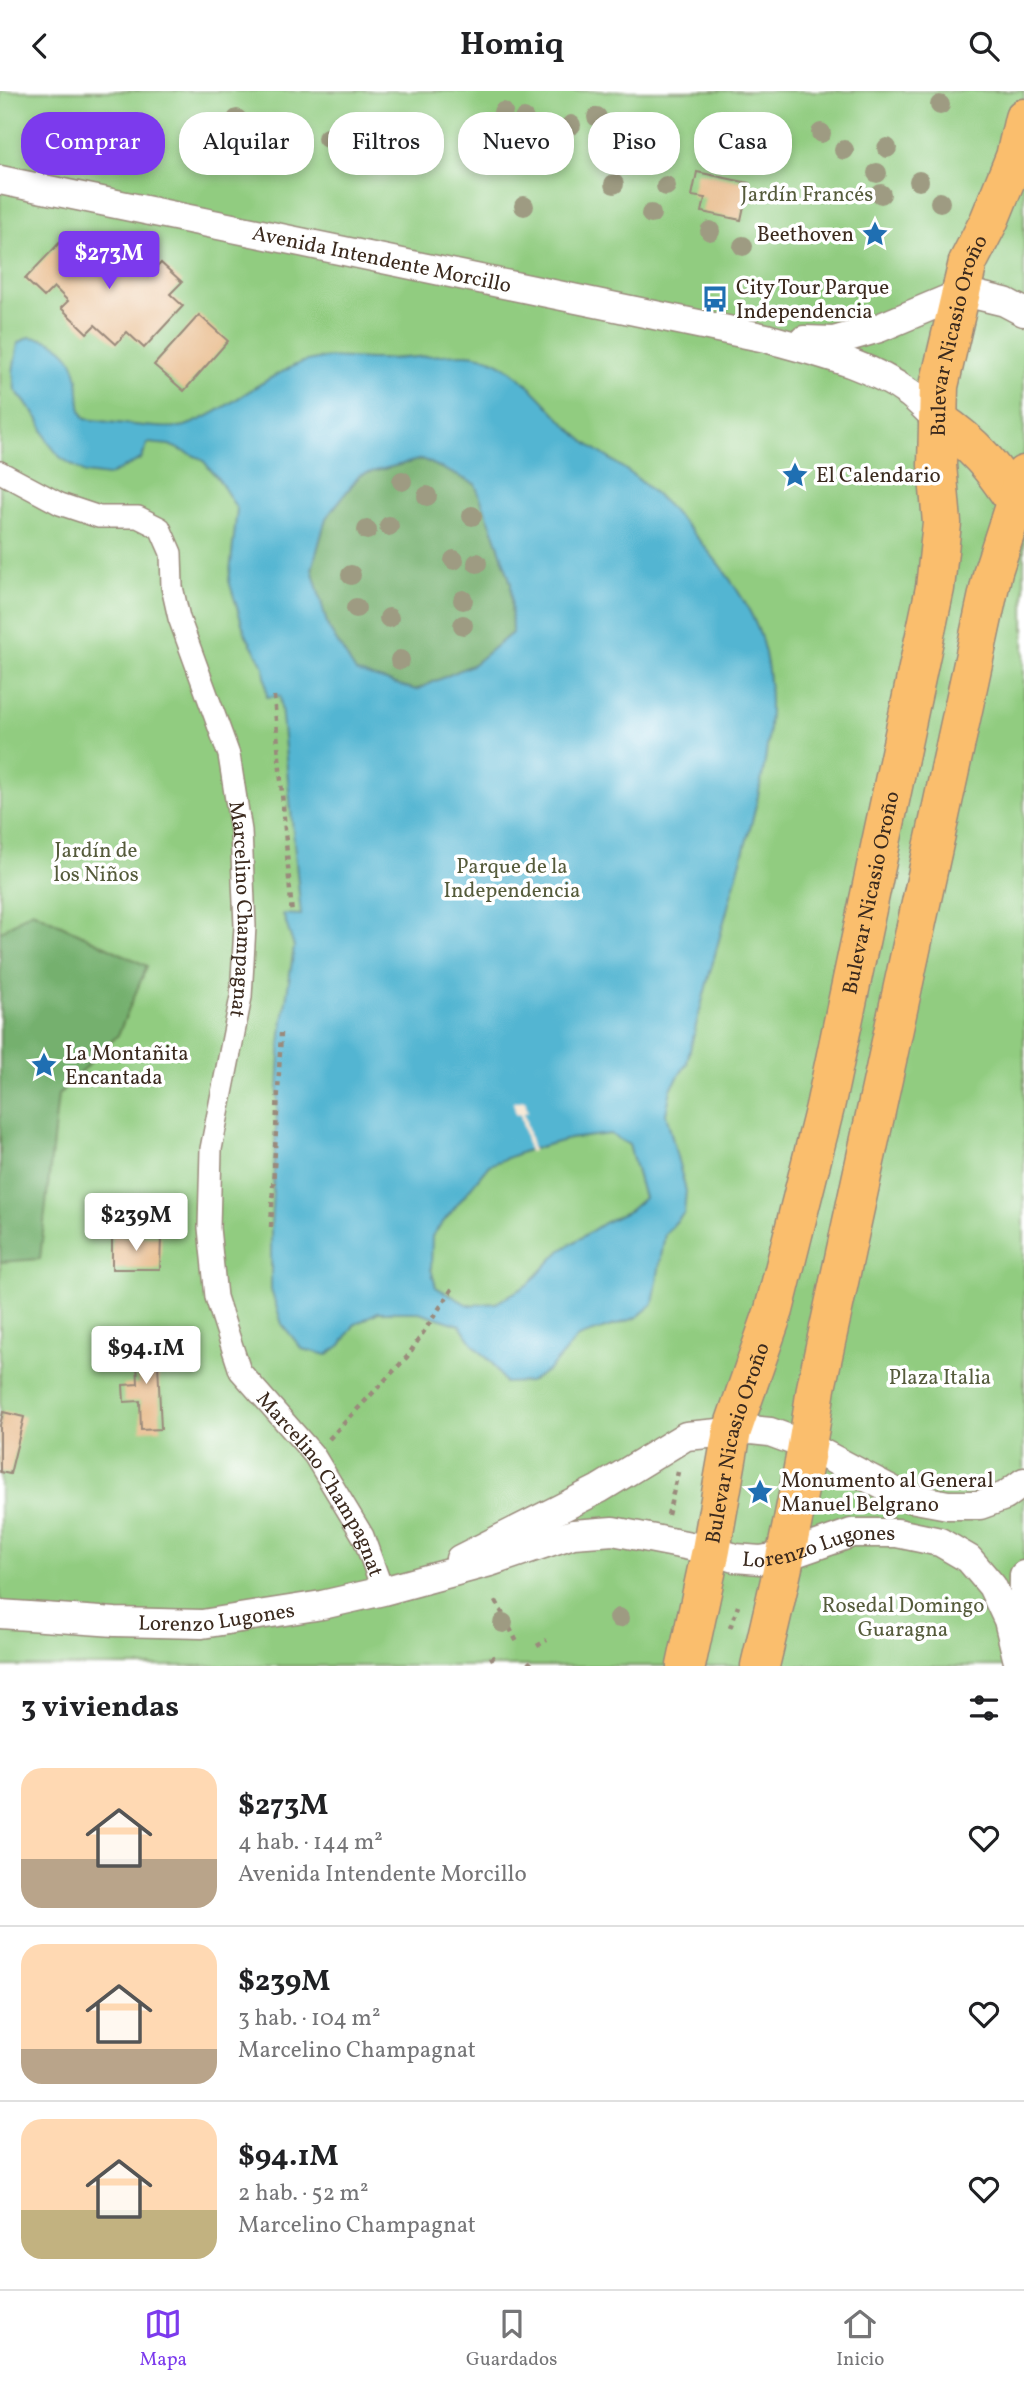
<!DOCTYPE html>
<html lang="es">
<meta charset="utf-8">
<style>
:root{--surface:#fff;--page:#f6f6f6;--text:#202124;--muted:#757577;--line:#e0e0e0;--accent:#7c3aed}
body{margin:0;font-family:Vollkorn,serif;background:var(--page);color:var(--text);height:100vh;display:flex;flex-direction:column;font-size:26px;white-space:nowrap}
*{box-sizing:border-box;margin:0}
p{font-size:23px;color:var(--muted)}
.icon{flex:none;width:38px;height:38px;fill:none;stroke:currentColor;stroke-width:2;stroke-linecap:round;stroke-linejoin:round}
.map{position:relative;height:1575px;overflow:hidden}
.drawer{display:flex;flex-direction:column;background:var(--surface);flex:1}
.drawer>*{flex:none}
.top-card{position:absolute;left:21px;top:21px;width:984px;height:63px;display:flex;gap:14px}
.price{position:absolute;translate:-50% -60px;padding:0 16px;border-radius:7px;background:#fff;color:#222;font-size:23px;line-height:46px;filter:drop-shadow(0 2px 4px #0008)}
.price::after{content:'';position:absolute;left:50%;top:42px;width:21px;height:16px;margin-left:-10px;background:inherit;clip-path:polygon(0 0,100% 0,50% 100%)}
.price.selected{background:var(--accent);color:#fff}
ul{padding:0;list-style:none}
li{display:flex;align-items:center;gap:21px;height:175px;padding:0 21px}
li+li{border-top:2px solid var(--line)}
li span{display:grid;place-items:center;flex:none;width:196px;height:140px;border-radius:21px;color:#555}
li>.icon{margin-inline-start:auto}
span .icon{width:84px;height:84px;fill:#fffc;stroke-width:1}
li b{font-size:30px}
h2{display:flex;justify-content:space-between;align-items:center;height:84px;padding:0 21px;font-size:30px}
.chip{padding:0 24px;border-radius:28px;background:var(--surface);box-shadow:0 4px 10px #0003;font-size:24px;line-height:63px}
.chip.selected{background:var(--accent);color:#fff}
header{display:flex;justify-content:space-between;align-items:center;height:91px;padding:0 21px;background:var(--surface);font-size:32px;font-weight:700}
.tabs{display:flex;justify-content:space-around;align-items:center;height:98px;border-top:2px solid var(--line);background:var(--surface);font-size:19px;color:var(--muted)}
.tabs a{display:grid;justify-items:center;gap:4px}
.tabs .selected{color:var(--accent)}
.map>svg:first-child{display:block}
.green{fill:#91cc80;stroke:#667b4f;stroke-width:2}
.forest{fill:#74b06e;stroke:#586d46;stroke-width:2}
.water{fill:#53b5d2;stroke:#477078;stroke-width:2;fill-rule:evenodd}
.pier{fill:#f8ead8}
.building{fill:#e8ba89}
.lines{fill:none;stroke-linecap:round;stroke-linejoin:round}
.pedestrian-casing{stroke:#9a8a7b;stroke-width:24}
.minor-casing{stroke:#9a8a7b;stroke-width:31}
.primary-casing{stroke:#9a8a7b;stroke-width:41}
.path{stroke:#9a8a7b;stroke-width:4.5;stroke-dasharray:5 5;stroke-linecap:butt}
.pedestrian{stroke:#fff;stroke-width:21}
.minor{stroke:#fff;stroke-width:28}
.primary{stroke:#fabe6d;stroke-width:38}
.tree{fill:#9e9b82}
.labels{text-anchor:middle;stroke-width:7;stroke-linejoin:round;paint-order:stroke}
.park-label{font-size:21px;fill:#555b3b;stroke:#fff}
.poi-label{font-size:21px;fill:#3b2a1e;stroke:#fff;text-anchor:start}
.street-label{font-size:21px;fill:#3b2a1e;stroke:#fff}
</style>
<header><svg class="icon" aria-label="back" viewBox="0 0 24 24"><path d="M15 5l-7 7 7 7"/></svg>Homiq<svg class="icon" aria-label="search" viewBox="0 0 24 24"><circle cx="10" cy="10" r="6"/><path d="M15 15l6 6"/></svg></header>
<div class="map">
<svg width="1024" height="1575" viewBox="0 0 1024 1575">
<rect width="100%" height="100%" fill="#fff"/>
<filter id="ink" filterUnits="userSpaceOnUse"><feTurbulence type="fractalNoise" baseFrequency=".0143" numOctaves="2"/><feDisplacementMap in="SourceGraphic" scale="14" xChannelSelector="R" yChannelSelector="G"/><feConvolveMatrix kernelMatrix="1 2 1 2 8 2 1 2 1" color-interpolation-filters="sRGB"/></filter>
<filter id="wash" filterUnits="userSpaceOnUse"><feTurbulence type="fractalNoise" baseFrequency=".00686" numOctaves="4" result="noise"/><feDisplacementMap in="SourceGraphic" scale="28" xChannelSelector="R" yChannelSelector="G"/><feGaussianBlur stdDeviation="1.57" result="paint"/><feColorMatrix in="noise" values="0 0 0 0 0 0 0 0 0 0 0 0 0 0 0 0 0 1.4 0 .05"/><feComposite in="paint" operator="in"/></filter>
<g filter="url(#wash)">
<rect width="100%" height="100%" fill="#f8ead8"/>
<rect class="green" x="0" y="0" width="1024" height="1575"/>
<g class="forest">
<polygon points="422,368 475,392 495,444 511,492 512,542 474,573 416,599 356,582 328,536 312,478 326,427 360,384"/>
<polygon points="32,820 147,875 118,944 58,1004 40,1168 0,1171 0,841"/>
</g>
<path class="water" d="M29,246C63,249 78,267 79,301C80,313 79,318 85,328C106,330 168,340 185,335C221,323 250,296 284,280C291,276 299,272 307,270C334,263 356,269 382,268C409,268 437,263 464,263C518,263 548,324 588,353C606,366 627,378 644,393C685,429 745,496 761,547C786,627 754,724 732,801C717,858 700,914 687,972L671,998L666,1023L686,1100L684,1122L665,1143L653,1213L636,1227L578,1246L549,1279L529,1291L505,1292L492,1272L474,1254L460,1234L419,1221H378L354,1234L341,1254L327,1264L302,1258L282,1233L271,1199V1136L281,943L294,856L283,823L301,824L280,605L267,606L264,576L245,542L229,490L237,418L219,389L202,368L169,354L148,352L141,368L108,385L85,382L60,366L48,351L38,327L15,299L13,281L18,252ZM422,368L475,393L495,444L511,492L512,542L474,573L416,599L356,581L328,536L312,478L326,427L360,384ZM610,1043L629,1054L644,1107L629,1120L604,1132L560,1160L529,1193L496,1212L468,1214L436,1196L431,1178L432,1145L489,1074L525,1060L569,1048Z"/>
<polygon class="pier" points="525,1009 528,1021 524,1022 533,1060 529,1061 520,1023 516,1024 513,1011"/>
<g id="blocks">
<g class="building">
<polygon points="697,81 749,92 741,129 702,121 705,107 692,105"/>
<polygon points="61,150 123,162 148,185 161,172 182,191 170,203 183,215 144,257 127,241 116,253 95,234 87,242 61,217 68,210 54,196 44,206 25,188"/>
<polygon points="199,224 228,250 184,300 154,274"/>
<polygon points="112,1145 161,1146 160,1178 112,1178"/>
<polygon points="157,1250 161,1338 141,1339 140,1310 124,1311 123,1294 138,1293 136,1251"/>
<polygon points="3,1321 24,1326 10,1383 0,1381 0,1334"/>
</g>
</g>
</g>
<g filter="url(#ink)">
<use href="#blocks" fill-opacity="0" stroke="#9a8a7b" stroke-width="2"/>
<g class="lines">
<g class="pedestrian-casing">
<g id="pedestrian">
<path id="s1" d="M0,381L60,413L99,426H138L160,437L171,462L172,496L179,527L229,664L241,740L245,835L241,906L211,1058L209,1137L216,1206L240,1280L314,1364L363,1445L383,1500"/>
</g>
</g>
<g class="minor-casing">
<g id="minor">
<path id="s2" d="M0,89L766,247C815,261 868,272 910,303C920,311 929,321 938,329"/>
<polyline points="804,249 834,250 879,237 960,203 976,204 1005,211 1024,221"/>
<polyline points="460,1468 599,1398 686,1345 751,1339 770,1341 808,1355 905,1406 948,1414 980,1414 1005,1405 1024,1391"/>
<path id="s3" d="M0,1523L115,1531L202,1533L322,1514L383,1500L490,1471L573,1443L613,1440L711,1459L735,1467L760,1469L786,1465L852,1442H897L940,1451L969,1468L992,1495L1008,1529L1019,1575"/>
<polyline points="1023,1551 1024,1484"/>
</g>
</g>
<g class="primary-casing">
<g id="primary">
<path d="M938,329C975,354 992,375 1016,412"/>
<path id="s4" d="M686,1575L711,1459L732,1340L774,1219L825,1016L935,497L942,432L937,374L939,295L968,171L989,130L1015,66L1024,27"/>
<path d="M760,1575C782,1483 803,1391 816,1297L993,480L1024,384"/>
</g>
</g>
<g class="path">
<polyline points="274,605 292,824"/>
<polyline points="271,1136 281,942"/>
<polyline points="329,1348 407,1266 454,1195"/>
<polyline points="668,1424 678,1381"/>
<polyline points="496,1510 518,1553"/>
<polyline points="730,1537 738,1515"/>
<polyline points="537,1555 547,1549"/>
<polyline points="490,1568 498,1564"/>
<polyline points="528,1570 533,1575"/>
</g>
<use href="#pedestrian" class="pedestrian"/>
<use href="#minor" class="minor"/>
<use href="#primary" class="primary"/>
</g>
<g class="tree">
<circle cx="940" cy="14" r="10"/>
<circle cx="503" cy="21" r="10"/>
<circle cx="597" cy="26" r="10"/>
<circle cx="237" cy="28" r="10"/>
<circle cx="524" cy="28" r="10"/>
<circle cx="571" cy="34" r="10"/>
<circle cx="707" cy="40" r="10"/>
<circle cx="821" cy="42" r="10"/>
<circle cx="327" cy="47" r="10"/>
<circle cx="743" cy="50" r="10"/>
<circle cx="887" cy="57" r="10"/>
<circle cx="844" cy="59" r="10"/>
<circle cx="627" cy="63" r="10"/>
<circle cx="522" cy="64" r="10"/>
<circle cx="663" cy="67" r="10"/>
<circle cx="877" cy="82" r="10"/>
<circle cx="919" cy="90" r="10"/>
<circle cx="614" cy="93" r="10"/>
<circle cx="666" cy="95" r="10"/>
<circle cx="881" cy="103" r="10"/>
<circle cx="940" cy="111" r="10"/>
<circle cx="524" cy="115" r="10"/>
<circle cx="651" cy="123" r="10"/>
<circle cx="710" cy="140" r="10"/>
<circle cx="743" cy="155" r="10"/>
<circle cx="402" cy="390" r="10"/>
<circle cx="427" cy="405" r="10"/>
<circle cx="472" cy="425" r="10"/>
<circle cx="389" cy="435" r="10"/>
<circle cx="367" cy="439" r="10"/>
<circle cx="454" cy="469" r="10"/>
<circle cx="477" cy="472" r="10"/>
<circle cx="351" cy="484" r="10"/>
<circle cx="463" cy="509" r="10"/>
<circle cx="356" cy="517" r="10"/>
<circle cx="389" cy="527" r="10"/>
<circle cx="463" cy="534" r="10"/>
<circle cx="400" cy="569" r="10"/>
<circle cx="619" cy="1527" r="10"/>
<circle cx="503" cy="1532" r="10"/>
</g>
</g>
<defs>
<g id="sight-bare" transform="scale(2.1)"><path d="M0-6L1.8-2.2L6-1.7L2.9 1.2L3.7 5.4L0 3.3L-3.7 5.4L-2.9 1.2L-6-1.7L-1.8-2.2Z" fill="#1f6fb2" stroke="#fff" stroke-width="2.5" paint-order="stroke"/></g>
<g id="bus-bare" transform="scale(2.1)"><path d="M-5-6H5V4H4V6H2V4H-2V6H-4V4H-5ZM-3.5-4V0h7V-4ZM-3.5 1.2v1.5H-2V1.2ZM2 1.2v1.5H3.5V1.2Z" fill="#1f6fb2" stroke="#fff" stroke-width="2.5" paint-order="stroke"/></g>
</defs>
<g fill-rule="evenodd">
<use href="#sight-bare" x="875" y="143"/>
<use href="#bus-bare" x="715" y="208"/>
<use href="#sight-bare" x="795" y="384"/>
<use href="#sight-bare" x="44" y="974"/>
<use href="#sight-bare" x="760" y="1401"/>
</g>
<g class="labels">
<g class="park-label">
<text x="807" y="110">Jardín Francés</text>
<text x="96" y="766">Jardín de<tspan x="96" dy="24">los Niños</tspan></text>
<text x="512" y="782">Parque de la<tspan x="512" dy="24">Independencia</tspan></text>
<text x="940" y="1293">Plaza Italia</text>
<text x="903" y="1521">Rosedal Domingo<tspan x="903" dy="24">Guaragna</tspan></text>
</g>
<g class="poi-label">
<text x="854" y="150" text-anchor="end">Beethoven</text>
<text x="736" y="203">City Tour Parque<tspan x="736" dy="24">Independencia</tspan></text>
<text x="816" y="391">El Calendario</text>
<text x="65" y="969">La Montañita<tspan x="65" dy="24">Encantada</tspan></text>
<text x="781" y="1396">Monumento al General<tspan x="781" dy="24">Manuel Belgrano</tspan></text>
</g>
<g class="street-label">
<text dy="7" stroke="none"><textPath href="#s2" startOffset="390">Avenida Intendente Morcillo</textPath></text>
<text dy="7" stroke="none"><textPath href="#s4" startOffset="1363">Bulevar Nicasio Oroño</textPath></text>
<text dy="7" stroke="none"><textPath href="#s4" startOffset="796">Bulevar Nicasio Oroño</textPath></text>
<text dy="7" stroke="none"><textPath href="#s1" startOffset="567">Marcelino Champagnat</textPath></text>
<text dy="7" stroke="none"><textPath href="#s4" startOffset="229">Bulevar Nicasio Oroño</textPath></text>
<text dy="7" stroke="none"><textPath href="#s1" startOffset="1176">Marcelino Champagnat</textPath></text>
<text dy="7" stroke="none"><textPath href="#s3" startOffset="836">Lorenzo Lugones</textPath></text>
<text dy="7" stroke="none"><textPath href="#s3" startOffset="217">Lorenzo Lugones</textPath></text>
</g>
</g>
</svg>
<b class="price selected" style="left:109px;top:200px">$273M</b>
<b class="price" style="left:136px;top:1162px">$239M</b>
<b class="price" style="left:146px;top:1295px">$94.1M</b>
<div class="top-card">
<a class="chip selected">Comprar</a>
<a class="chip">Alquilar</a>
<a class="chip">Filtros</a>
<a class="chip">Nuevo</a>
<a class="chip">Piso</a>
<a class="chip">Casa</a>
</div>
</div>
<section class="drawer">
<h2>3 viviendas<svg class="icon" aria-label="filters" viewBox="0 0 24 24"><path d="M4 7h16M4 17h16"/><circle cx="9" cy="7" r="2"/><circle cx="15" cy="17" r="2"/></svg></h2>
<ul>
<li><span style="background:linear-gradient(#ffd9b3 65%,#b9a48a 0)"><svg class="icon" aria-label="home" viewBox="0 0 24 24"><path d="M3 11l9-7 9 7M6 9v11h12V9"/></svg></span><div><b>$273M</b><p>4 hab. · 144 m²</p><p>Avenida Intendente Morcillo</p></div><svg class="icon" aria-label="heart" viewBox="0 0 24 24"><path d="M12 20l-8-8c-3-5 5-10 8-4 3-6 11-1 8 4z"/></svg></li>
<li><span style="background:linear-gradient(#ffd9b3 75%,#b9a48a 0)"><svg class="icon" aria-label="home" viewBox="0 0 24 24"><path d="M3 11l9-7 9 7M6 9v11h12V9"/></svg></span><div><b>$239M</b><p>3 hab. · 104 m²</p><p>Marcelino Champagnat</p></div><svg class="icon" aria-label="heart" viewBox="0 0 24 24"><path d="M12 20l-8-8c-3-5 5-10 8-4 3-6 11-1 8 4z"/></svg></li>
<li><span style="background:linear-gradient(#ffd9b3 65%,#c2b280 0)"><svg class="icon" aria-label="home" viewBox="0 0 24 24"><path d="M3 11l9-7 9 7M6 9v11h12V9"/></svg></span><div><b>$94.1M</b><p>2 hab. · 52 m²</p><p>Marcelino Champagnat</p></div><svg class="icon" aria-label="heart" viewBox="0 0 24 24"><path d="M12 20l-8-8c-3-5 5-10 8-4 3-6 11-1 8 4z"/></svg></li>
</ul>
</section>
<nav class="tabs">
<a class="selected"><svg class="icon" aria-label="map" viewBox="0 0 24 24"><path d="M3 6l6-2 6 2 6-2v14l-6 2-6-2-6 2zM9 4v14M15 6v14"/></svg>Mapa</a>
<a><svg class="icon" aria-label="saved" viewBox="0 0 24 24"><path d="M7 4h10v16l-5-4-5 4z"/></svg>Guardados</a>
<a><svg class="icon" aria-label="home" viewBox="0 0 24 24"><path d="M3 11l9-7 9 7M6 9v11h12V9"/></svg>Inicio</a>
</nav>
